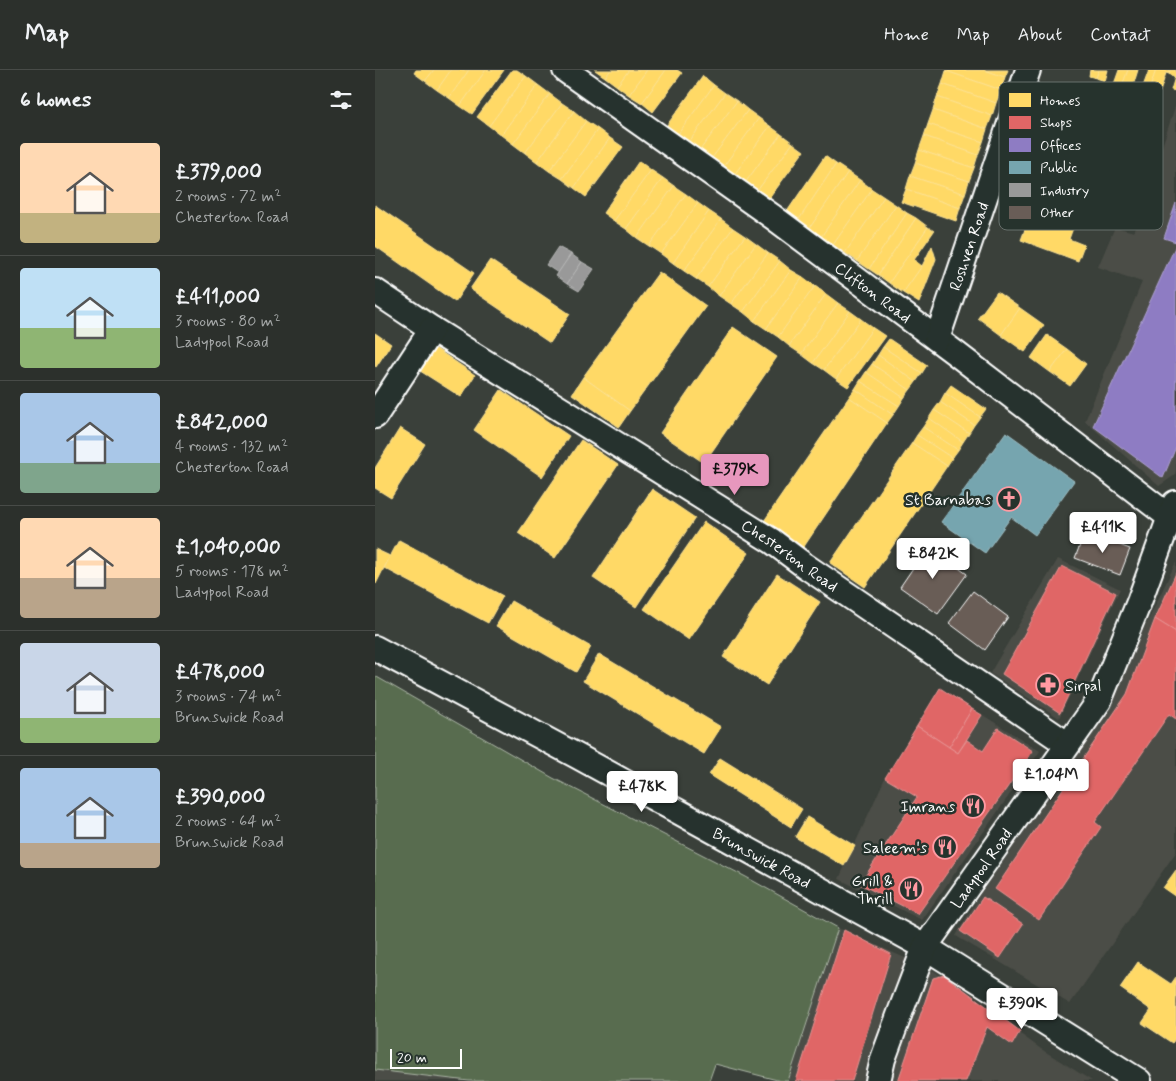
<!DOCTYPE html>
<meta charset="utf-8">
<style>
:root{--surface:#2c302c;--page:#343834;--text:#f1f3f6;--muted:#a6a9a9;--line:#484b48;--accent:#e797bd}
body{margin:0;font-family:Mynerve,sans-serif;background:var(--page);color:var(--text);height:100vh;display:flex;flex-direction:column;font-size:19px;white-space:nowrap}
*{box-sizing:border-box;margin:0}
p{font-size:16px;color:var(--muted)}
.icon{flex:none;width:28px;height:28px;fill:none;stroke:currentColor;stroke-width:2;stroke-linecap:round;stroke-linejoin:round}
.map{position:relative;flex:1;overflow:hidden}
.details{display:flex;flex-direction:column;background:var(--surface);width:375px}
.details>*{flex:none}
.scale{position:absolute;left:15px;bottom:12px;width:72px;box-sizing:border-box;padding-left:5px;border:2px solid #fff;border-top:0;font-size:14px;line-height:18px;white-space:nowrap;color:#fff;-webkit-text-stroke:4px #26332d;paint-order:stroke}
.price{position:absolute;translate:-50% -42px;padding:0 11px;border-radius:5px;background:#fff;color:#222;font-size:16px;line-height:32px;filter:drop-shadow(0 1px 2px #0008)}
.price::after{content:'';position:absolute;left:50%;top:30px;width:15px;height:11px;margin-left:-8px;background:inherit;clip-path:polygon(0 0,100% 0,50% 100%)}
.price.active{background:var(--accent);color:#111}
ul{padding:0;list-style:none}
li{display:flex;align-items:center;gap:15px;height:125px;padding:0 20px}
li+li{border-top:1px solid var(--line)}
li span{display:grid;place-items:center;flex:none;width:140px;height:100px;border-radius:5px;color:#555}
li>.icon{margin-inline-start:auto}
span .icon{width:60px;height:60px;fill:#fffc;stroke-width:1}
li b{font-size:21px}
h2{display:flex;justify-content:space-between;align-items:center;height:60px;padding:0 20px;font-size:21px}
header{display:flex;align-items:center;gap:30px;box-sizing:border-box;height:70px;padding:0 25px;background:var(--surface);border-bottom:1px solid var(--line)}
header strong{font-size:24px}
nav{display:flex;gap:28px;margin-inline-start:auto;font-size:18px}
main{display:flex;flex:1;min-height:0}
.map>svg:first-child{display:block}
.built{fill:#4c4d47}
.green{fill:#596c4f;stroke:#acb6a7}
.homes{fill:#ffd966;stroke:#ffe494}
.shops{fill:#e06666;stroke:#e99494}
.offices{fill:#8e7cc3;stroke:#b0a3d5}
.public{fill:#76a5af;stroke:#9fc0c7}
.industry{fill:#999;stroke:#b8b8b8}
.building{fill:#695d57;stroke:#fff}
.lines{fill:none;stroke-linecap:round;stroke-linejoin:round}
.minor-casing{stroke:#fff;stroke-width:28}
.minor{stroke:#26332d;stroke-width:24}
.labels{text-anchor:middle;stroke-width:5;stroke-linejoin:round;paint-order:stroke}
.street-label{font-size:16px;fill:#fff;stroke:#26332d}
.poi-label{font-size:16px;fill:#fff;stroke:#26332d;text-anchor:end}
.key{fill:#26332d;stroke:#67706c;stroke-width:1}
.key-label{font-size:14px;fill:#fff}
</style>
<header>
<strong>Map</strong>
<nav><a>Home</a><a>Map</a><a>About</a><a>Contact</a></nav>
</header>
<main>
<section class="details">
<h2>6 homes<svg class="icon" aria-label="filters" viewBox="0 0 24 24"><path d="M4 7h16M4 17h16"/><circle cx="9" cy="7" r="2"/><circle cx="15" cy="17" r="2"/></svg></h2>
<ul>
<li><span style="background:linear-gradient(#ffd9b3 70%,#c2b280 0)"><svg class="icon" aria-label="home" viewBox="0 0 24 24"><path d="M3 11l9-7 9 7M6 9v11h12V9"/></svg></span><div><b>£379,000</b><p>2 rooms · 72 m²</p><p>Chesterton Road</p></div></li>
<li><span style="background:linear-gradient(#bfe0f5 60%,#8fb573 0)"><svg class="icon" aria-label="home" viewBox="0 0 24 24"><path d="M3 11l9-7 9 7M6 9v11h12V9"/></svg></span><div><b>£411,000</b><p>3 rooms · 80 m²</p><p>Ladypool Road</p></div></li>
<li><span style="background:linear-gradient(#a9c7e8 70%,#7fa58c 0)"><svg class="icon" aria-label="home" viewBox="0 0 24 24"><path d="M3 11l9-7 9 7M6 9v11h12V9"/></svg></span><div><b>£842,000</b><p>4 rooms · 132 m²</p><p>Chesterton Road</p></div></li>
<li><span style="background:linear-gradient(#ffd9b3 60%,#b9a48a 0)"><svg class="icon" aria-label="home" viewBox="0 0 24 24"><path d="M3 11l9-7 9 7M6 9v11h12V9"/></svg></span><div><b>£1,040,000</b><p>5 rooms · 178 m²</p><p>Ladypool Road</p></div></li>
<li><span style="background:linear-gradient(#c9d6e8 75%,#8fb573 0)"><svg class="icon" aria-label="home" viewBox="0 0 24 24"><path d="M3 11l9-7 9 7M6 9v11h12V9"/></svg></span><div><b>£478,000</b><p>3 rooms · 74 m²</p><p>Brunswick Road</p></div></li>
<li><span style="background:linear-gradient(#a9c7e8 75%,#b9a48a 0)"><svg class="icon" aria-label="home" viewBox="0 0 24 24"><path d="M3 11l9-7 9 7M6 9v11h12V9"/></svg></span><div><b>£390,000</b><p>2 rooms · 64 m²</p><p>Brunswick Road</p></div></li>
</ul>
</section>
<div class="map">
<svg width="801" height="1011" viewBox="0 0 801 1011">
<rect width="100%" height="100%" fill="#3a403a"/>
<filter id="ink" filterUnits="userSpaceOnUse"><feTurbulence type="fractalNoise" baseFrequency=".02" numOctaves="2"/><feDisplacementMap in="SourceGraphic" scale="10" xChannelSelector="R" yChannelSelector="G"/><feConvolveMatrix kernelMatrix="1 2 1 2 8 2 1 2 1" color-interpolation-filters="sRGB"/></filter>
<g filter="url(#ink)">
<g class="built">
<polygon points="801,34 801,401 800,405 784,416 710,351 767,212 723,197 740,157 759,162"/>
<polygon points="683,489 745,519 684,648 615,603"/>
<polygon points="801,492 801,782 695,934 581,866 604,826 702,686 733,634"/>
<polygon points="565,618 665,681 547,850 464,809 510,708"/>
<polygon points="463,858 559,901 666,979 717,1011 413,1011"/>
<polygon points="0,1000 94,1011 0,1011"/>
</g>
<polygon class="green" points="0,606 178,708 371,807 463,858 413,1011 406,1011 340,994 334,1011 94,1011 0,1000"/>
<g class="homes">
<polygon points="41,0 59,0 50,11 39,3"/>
<polygon points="59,0 76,0 62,20 50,11"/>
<polygon points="76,0 94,0 74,28 62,20"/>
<polygon points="94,0 111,0 85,36 74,28"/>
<polygon points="111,0 129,0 97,44 85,36"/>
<polygon points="137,0 142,0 151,6 114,56 102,47"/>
<polygon points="220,0 236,0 230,7"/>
<polygon points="236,0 254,0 242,16 230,7"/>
<polygon points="254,0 272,0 254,25 242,16"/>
<polygon points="272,0 291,0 267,33 254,25"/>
<polygon points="291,0 302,0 307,3 278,42 267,33"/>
<polygon points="572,0 610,0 630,7 626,20 571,1"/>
<polygon points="610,0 633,0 630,7"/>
<polygon points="715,0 724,0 721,8 714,6"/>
<polygon points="724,0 733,0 730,11 721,8"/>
<polygon points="744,0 753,0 747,16 739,14"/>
<polygon points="753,0 763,0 757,19 747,16"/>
<polygon points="774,0 781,0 773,24 766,22"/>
<polygon points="781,0 795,0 794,4 791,3 783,28 773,24"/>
<polygon points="795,0 801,0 801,21 796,20 800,7 794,4"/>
<polygon points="571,1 626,20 621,33 567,14"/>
<polygon points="151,6 163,15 126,65 114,56"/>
<polygon points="328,6 339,15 303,64 292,55"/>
<polygon points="567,14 621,33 617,46 562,27"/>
<polygon points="163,15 175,24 138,74 126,65"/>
<polygon points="339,15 350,23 314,72 303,64"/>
<polygon points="350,23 362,31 325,80 314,72"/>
<polygon points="175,24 187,33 150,83 138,74"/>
<polygon points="562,27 617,46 612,59 558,40"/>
<polygon points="362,31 373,40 337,88 325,80"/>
<polygon points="187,33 199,41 162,92 150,83"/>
<polygon points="373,40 384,48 348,97 337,88"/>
<polygon points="558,40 612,59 608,72 553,54"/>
<polygon points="199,41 211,51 174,101 162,92"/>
<polygon points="384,48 395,56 359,105 348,97"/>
<polygon points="211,51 223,59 187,109 174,101"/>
<polygon points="690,52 731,68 694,169 709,175 703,191 646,170"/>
<polygon points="553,54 608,72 603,85 549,66"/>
<polygon points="395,56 406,64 370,113 359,105"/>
<polygon points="223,59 235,68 199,118 187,109"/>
<polygon points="406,64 418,73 382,121 370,113"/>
<polygon points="549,66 603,85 599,98 544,80"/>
<polygon points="235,68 248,77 211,127 199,118"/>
<polygon points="418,73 429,81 393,130 382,121"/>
<polygon points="544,80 599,98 594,111 540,93"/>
<polygon points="450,86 461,94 423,151 411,143"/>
<polygon points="264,91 276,100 239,151 228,143"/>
<polygon points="540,93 594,111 590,124 535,106"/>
<polygon points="461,94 473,102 434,159 423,151"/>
<polygon points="276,100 288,108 251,159 239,151"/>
<polygon points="473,102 485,110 446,167 434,159"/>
<polygon points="535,106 590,124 585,138 531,119"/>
<polygon points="288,108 299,116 262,168 251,159"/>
<polygon points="485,110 497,119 458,175 446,167"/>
<polygon points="299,116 311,124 274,176 262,168"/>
<polygon points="497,119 509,127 470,183 458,175"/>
<polygon points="531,119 585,138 581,151 526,132"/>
<polygon points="311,124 323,133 286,184 274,176"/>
<polygon points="509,127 521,135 482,191 470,183"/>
<polygon points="323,133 334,141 298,193 286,184"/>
<polygon points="0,135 99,203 80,232 0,176"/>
<polygon points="521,135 532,143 494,199 482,191"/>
<polygon points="334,141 346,149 309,201 298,193"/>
<polygon points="532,143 541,148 503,205 494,199"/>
<polygon points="541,148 553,157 514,213 503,205"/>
<polygon points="346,149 358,158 321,209 309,201"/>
<polygon points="553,157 559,161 539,190 547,196 528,223 514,213"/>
<polygon points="358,158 370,166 333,217 321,209"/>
<polygon points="370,166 381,174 344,226 333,217"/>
<polygon points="381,174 393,183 356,234 344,226"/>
<polygon points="557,176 561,189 544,233 528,223 547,196"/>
<polygon points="393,183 405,191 368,242 356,234"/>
<polygon points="115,190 195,244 175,273 95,219"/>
<polygon points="405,191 416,200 379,251 368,242"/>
<polygon points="416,200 428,207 391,259 379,251"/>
<polygon points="284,202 331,236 255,341 208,307"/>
<polygon points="428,207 440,216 403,267 391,259"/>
<polygon points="440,216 451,224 414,276 403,267"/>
<polygon points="622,222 645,238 626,265 603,248"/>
<polygon points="451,224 463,233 426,284 414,276"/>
<polygon points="463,233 475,241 438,293 426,284"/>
<polygon points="645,238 669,255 650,282 626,265"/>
<polygon points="475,241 486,249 449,300 438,293"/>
<polygon points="486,249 498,258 461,309 449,300"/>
<polygon points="358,257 402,287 329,393 285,363"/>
<polygon points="498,258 510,266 473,317 461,309"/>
<polygon points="0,263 16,274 1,297 0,296"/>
<polygon points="672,265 692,279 675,302 656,288"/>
<polygon points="514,269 552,295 547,303 508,277"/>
<polygon points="57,276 100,305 86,327 42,299"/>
<polygon points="508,277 547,303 541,312 503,285"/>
<polygon points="692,279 711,294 695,316 675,302"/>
<polygon points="503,285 541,312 535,320 497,294"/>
<polygon points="497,294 535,320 529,328 491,302"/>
<polygon points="491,302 529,328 524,336 485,311"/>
<polygon points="208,307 255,341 244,357 197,324"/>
<polygon points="485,311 524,336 518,345 480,319"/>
<polygon points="576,315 611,339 605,347 570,323"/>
<polygon points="480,319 518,345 512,353 474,327"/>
<polygon points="126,320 194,366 167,407 99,360"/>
<polygon points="570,323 605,347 599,355 565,332"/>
<polygon points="474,327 512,353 428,478 389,451"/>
<polygon points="565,332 599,355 594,363 559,340"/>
<polygon points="559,340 594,363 588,372 554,348"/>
<polygon points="554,348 588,372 583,380 548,357"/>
<polygon points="548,357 583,380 577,388 542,365"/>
<polygon points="25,358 50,374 16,428 0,418 0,398"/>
<polygon points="542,365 577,388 572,396 537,373"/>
<polygon points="206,370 243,395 180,488 143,463"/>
<polygon points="537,373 572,396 490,517 455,493"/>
<polygon points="277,419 320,448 261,537 218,508"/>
<polygon points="329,452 374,483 314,570 269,539"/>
<polygon points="24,470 128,526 113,553 9,498"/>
<polygon points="0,479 15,486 1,514 0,513"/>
<polygon points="402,504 445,532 392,615 348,587"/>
<polygon points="136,531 216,577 201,602 121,556"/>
<polygon points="224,584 346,657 329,684 208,611"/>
<polygon points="345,688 427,739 416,757 334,705"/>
<polygon points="432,747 480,776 469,796 420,767"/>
<polygon points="801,800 801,827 788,818"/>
<polygon points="763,892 796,914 801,907 801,968 797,973 767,953 776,940 745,918"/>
</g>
<g class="shops">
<polygon points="687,496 741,523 685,643 627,604"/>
<polygon points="801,503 801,562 780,549"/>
<polygon points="780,549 801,562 801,649 794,644 720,752 726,757 664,850 620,819 752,624"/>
<polygon points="565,618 597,639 574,677 542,656"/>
<polygon points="597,639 607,645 583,683 574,677"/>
<polygon points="542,656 583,683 592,670 608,681 623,658 658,681 543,844 485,814 542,727 510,708"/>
<polygon points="608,827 648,854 625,888 585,861"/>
<polygon points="469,860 516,884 477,1011 421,1011"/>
<polygon points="569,905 645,961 637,975 612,957 591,1011 523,1011 558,908"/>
</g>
<g class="offices">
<polygon points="801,133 801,172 789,168"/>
<polygon points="801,175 801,377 788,408 718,356"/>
</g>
<polygon class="public" points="631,362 699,411 660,465 636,447 610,483 566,452"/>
<g class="industry">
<polygon points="183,177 196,184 183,203 171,195"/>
<polygon points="196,184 207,192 192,214 181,206"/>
<polygon points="207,192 219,199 204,221 192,214"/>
</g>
<g class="building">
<polygon points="710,462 755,479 745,505 700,488"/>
<polygon points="553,476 592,504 563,544 525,517"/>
<polygon points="598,521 633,547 610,580 574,553"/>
</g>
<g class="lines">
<g class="minor-casing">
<g id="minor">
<path id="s1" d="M190,0L398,147L579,282L801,452"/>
<path id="s2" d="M0,221L57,259L397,471L429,495L692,674"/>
<path id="s3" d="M562,269L653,0"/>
<polyline points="0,346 57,259"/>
<path id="s4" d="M0,578L202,686L550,877L764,1011"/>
<path id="s5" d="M503,1011L508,989L526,940L550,877L724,631L764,532L800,433"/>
</g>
</g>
<use href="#minor" class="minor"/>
</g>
</g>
<defs>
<g id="church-ring" transform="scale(1.25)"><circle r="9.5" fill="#26332d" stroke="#ff9aa2" stroke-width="1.5"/><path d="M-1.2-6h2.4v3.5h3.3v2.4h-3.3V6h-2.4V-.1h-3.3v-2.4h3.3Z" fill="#ff9aa2"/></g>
<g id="pharmacy-ring" transform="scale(1.25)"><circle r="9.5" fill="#26332d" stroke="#ff9aa2" stroke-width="1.5"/><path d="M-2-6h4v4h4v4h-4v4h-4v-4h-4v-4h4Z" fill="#ff9aa2"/></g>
<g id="restaurant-ring" transform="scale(1.25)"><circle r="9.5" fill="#26332d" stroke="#ff9aa2" stroke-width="1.5"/><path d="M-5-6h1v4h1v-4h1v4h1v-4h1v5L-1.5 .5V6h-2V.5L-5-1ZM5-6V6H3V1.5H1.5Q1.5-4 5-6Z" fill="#ff9aa2"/></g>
</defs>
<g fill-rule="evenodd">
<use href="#church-ring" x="634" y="429"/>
<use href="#pharmacy-ring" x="673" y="615"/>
<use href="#restaurant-ring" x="598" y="736"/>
<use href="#restaurant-ring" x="570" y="777"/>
<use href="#restaurant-ring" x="536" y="819"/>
</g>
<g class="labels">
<g class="street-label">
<text dy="6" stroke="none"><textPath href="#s3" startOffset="98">Roshven Road</textPath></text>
<text dy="6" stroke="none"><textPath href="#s1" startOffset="380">Clifton Road</textPath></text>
<text dy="6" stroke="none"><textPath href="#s2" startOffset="492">Chesterton Road</textPath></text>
<text dy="6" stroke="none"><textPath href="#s4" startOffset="440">Brunswick Road</textPath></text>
<text dy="6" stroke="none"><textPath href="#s5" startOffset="239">Ladypool Road</textPath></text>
</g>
<g class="poi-label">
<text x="616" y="435">St Barnabas</text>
<text x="690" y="621" text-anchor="start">Sirpal</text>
<text x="580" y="742">Imrans</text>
<text x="552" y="783">Saleem's</text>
<text x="518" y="816">Grill &amp;<tspan x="518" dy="18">Thrill</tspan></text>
</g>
</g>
<rect x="624" y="12" width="164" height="148" rx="8" class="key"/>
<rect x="634" y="23" width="22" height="14" fill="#ffd966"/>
<rect x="634" y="46" width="22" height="13" fill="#e06666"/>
<rect x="634" y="68" width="22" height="14" fill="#8e7cc3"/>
<rect x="634" y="91" width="22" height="13" fill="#76a5af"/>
<rect x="634" y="113" width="22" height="14" fill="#999"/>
<rect x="634" y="136" width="22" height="13" fill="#695d57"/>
<g class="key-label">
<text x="665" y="35">Homes</text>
<text x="665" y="57">Shops</text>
<text x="665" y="80">Offices</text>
<text x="665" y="102">Public</text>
<text x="665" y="125">Industry</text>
<text x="665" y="147">Other</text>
</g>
</svg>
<div class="scale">20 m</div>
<b class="price active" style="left:360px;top:426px">£379K</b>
<b class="price" style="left:728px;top:484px">£411K</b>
<b class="price" style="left:558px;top:510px">£842K</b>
<b class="price" style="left:676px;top:731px">£1.04M</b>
<b class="price" style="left:267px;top:743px">£478K</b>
<b class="price" style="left:647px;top:960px">£390K</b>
</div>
</main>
